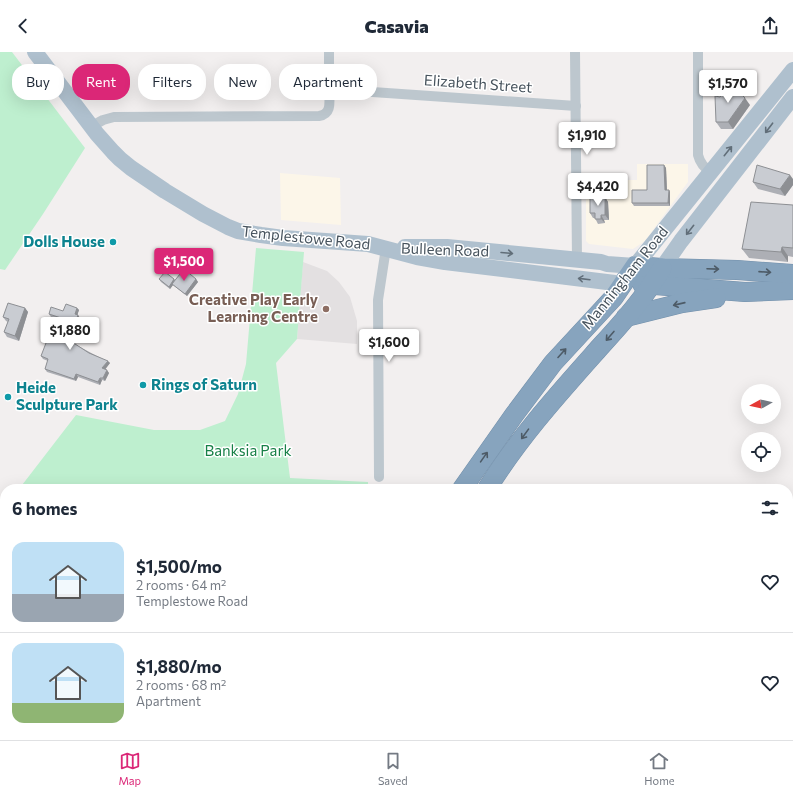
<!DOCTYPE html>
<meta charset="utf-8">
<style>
:root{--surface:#fff;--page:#f2f2f3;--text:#1f2937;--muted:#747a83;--line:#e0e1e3;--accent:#db2777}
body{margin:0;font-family:Commissioner,sans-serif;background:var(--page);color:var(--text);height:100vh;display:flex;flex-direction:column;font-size:15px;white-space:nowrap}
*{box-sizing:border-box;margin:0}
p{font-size:13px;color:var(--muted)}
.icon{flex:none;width:22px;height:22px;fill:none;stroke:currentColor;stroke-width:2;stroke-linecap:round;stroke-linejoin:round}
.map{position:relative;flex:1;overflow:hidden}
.side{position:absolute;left:0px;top:432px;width:793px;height:256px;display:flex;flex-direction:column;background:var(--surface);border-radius:16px 16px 0 0;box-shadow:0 4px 16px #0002}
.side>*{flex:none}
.hud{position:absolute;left:12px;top:12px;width:400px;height:36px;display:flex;gap:8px}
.needle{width:26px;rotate:262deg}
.controls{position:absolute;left:741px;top:332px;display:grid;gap:8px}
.controls a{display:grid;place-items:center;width:40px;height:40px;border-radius:50%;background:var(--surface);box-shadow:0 4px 16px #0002;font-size:20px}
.price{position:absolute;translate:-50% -34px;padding:0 9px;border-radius:4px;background:#fff;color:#222;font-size:13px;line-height:26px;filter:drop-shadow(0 1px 2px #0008)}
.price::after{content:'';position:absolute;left:50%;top:24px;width:12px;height:9px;margin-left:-6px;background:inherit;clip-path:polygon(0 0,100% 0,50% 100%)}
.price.active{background:var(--accent);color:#fff}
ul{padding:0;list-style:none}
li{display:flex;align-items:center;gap:12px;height:100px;padding:0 12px}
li+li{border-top:1px solid var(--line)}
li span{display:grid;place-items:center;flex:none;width:112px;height:80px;border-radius:12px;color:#555}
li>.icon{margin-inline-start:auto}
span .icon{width:48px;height:48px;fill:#fffc;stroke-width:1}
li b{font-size:17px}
h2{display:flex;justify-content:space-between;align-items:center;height:48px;padding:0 12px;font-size:17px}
.chip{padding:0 14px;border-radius:16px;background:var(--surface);box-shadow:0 4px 16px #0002;font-size:14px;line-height:36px}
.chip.active{background:var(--accent);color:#fff}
header{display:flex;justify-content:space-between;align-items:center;height:52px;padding:0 12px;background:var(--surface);font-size:18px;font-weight:800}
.tab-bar{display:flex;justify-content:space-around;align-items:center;height:56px;border-top:1px solid var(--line);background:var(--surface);font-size:11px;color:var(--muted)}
.tab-bar a{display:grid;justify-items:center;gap:2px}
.tab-bar .active{color:var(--accent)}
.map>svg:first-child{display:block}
.commercial{fill:#fcf6e9}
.education{fill:#e3e0e1}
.green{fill:#beefcf}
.water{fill:#8bdced}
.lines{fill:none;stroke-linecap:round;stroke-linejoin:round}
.highway-casing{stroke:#728faa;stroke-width:20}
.street{stroke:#bdc7ce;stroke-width:10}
.primary{stroke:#afc0ce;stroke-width:16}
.highway{stroke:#87a4be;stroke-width:19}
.wall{fill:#adafb5}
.shaded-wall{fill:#8d8f93}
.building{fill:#c9ccd2;stroke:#8d8f93}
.oneway{stroke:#616e79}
.oneway2{stroke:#4d5b67}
.culture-dot{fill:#0f9aa8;stroke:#fff;stroke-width:1.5}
.education-dot{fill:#8d6e63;stroke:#fff;stroke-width:1.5}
.labels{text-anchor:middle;stroke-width:3;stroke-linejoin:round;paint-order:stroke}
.street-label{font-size:15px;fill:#47535d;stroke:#fff}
.culture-label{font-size:15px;font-weight:bold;fill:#0d838f;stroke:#fff;text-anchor:start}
.education-label{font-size:15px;font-weight:bold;fill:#785e54;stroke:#fff;text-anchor:end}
.park-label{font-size:15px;fill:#178047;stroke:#fff}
</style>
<header><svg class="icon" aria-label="back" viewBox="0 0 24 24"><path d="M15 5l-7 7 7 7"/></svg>Casavia<svg class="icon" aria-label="share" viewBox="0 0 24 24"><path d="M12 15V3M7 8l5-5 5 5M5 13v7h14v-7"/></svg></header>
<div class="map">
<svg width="793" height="688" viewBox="0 0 793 688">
<rect width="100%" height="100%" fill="#f2efef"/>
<g class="commercial">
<polygon points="637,112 688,112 688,130 645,189 633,197 589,192 586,189 586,128 637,128"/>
<polygon points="280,121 340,126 341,173 281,168"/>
</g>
<polygon class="education" points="303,210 327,219 339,230 350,245 357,269 357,292 297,287"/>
<g class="green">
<polygon points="0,0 12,0 85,96 43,162 5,218 0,217"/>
<polygon points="256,196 304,200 297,287 276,311 290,426 368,430 368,437 19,437 76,363 154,378 200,378 225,369 238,342 246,312"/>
<polygon points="5,455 5,627 0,632 0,461"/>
<polygon points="788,582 793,585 793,677 788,676"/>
<polygon points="5,667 5,683 102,683 104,688 0,688 0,671"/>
<polygon points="136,683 370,683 371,688 138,688"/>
<polygon points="528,683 686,683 681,688 528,688"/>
</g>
<g class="water">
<polygon points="5,627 5,667 0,671 0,632"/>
<polygon points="788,676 793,677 793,688 768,688 743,686 730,688 681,688 686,683 788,683"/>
<polygon points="102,683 136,683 138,688 104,688"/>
</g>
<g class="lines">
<g class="highway-casing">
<g id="highway">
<polyline points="642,232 745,240 793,238"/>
<polyline points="626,265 682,251 716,246"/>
<polyline points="462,437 514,363 553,311 614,245 635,214 662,216 737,218 793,222"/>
<path d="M487,437C519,385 560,340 600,295C623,270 645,245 662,216"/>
<polyline points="413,683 413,688"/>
<polyline points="395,688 395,683"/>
</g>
</g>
<g class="street">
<polyline points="329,0 329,37"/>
<polyline points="575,0 577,208"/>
<path d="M698,0V103C700,111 704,116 711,120"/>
<path d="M92,74L103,68L114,65L319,64C333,62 329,48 329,37L576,54"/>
<polyline points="379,425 378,248 386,196"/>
</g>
<g class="primary">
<polyline points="35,0 97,82 113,100 120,107 131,116 165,139 203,162 228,175 238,179 261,183 283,186 368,192 417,205 445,210 623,232"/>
<polyline points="405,195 447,195 601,210 607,212 635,214 793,18"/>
<polyline points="662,216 681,189 793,45"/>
</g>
<use href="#highway" class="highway"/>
</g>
<g class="wall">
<polygon points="750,53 733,77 721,77 716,70"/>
<polygon points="664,113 666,116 667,138 669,138 670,140 670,154 634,154 632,151 647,138"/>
<polygon points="793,127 793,133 785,144 758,137 753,130"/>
<polygon points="605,145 608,150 609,168 604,168 605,171 598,172 595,166 593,166 590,161"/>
<polygon points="793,153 793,205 788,204 788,210 749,206 742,197"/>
<polygon points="159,227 175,228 196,227 198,230 187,244 173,233 170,237 161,230"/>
<polygon points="25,256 28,260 19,289 7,285 4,280 8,270 6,269 3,265"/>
<polygon points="77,256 79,258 77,263 80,266 77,274 72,272 67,288 110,311 105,317 109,321 105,329 102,328 100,333 78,325 76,329 47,320 45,317 48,309 43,307 41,304 56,279 60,268 51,265 49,262"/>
</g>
<g class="shaded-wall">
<polygon points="745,46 750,53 733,77 728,70"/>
<polygon points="664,113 666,116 667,140 665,138"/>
<polygon points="790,123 793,127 793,133 785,144 780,137"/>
<polygon points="669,138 670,140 670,154 668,151"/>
<polygon points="605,145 608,150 609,168 605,163"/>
<polygon points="601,163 604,168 605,171 601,167"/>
<polygon points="782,195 788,204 788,210 781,200"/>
<polygon points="174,227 176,229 170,237 169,235"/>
<polygon points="196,227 198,230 187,244 185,242"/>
<polygon points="25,256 28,260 19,289 15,284"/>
<polygon points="77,256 79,258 77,264 75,262"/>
<polygon points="78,263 80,266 77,274 75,271"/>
<polygon points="70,269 72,272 66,290 64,287"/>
<polygon points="108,309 110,311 104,319 102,316"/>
<polygon points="107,318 109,321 105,329 103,326"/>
<polygon points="76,322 78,325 76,329 74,327"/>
<polygon points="100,326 102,328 100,333 98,330"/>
</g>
<g class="building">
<polygon points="731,31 745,46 728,70 716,70 715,44 720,45"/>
<polygon points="647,113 664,113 665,138 669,138 668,151 632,151 632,138 647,138"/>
<polygon points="757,113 790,123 780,137 753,130"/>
<polygon points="590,145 605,145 605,163 601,163 601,167 595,167 595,161 590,161"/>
<polygon points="751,150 793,153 793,196 782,195 781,200 742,197"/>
<polygon points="184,217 196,227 185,242 172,232"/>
<polygon points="165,220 174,227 169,235 159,227"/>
<polygon points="8,251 25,256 15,284 4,280 9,267 3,265"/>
<polygon points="66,252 77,256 75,262 78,263 75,271 70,269 64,287 72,290 89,301 108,309 102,316 107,318 103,326 100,326 98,330 76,322 74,327 45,317 48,307 41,304 51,278 56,279 61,266 49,262 51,255 63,259"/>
</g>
<defs><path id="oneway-shaft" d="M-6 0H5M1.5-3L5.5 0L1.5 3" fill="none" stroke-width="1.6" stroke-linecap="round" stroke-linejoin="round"/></defs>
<g class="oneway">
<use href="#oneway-shaft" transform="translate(769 76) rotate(127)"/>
<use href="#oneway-shaft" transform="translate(728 99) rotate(-51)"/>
<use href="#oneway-shaft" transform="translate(690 178) rotate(128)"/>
<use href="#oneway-shaft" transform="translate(507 201) rotate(5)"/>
<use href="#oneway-shaft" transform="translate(584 227) rotate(-173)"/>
</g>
<g class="oneway2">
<use href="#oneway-shaft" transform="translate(713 217) rotate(2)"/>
<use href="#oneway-shaft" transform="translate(765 220) rotate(4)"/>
<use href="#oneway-shaft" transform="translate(679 252) rotate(167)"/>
<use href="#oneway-shaft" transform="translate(610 284) rotate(131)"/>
<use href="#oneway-shaft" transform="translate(562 301) rotate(-48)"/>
<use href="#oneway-shaft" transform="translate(525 382) rotate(126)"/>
<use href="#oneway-shaft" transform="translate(484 405) rotate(-55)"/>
</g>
<g class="culture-dot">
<circle cx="113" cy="190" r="4"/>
<circle cx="143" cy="333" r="4"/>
<circle cx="8" cy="345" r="4"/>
</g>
<circle class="education-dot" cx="326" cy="257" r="4"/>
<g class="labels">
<g class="street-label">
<text transform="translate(478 32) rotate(4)" y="5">Elizabeth Street</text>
<text transform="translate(306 186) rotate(6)" y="5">Templestowe Road</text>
<text transform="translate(445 198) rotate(2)" y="5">Bulleen Road</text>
<text transform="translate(625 226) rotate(-51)" y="5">Manningham Road</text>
</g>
<g class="culture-label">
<text x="105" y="195" text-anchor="end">Dolls House</text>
<text x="151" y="338">Rings of Saturn</text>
<text x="16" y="341">Heide<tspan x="16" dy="17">Sculpture Park</tspan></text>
</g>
<g class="education-label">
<text x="318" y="253">Creative Play Early<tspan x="318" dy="17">Learning Centre</tspan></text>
</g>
<g class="park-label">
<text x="248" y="404">Banksia Park</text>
</g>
</g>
</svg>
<div class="controls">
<a><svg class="needle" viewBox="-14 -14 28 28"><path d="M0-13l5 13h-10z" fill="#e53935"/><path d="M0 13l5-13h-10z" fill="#747a83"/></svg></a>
<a><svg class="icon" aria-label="locate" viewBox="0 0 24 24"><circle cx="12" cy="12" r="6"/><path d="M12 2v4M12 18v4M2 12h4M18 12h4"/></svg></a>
</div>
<b class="price" style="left:728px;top:52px">$1,570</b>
<b class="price" style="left:587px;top:104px">$1,910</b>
<b class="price" style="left:598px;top:155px">$4,420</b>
<b class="price active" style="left:184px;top:230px">$1,500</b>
<b class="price" style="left:70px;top:299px">$1,880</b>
<b class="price" style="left:389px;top:311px">$1,600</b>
<div class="hud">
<a class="chip">Buy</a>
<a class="chip active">Rent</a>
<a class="chip">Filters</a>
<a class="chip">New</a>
<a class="chip">Apartment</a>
</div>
<section class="side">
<h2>6 homes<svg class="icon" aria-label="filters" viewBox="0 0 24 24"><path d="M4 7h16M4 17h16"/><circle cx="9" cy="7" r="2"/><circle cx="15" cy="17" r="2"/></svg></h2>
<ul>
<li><span style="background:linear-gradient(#bfe0f5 65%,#9aa5b1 0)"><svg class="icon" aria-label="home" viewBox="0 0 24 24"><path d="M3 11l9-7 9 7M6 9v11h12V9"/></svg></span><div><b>$1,500/mo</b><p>2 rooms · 64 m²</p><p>Templestowe Road</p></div><svg class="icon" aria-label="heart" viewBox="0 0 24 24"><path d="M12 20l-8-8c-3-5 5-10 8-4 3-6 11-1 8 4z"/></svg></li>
<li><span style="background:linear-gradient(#bfe0f5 75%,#8fb573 0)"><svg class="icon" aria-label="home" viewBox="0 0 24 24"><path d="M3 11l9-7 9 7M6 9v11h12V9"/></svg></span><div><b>$1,880/mo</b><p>2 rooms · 68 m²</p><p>Apartment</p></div><svg class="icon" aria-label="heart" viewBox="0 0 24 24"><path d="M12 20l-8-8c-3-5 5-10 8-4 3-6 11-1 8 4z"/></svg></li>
</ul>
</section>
</div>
<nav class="tab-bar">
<a class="active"><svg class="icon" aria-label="map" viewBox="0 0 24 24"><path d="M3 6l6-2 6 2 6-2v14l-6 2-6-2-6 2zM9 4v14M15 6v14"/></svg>Map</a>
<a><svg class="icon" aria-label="saved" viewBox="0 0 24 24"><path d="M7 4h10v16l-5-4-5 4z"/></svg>Saved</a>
<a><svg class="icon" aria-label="home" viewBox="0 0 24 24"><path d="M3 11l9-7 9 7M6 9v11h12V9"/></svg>Home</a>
</nav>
